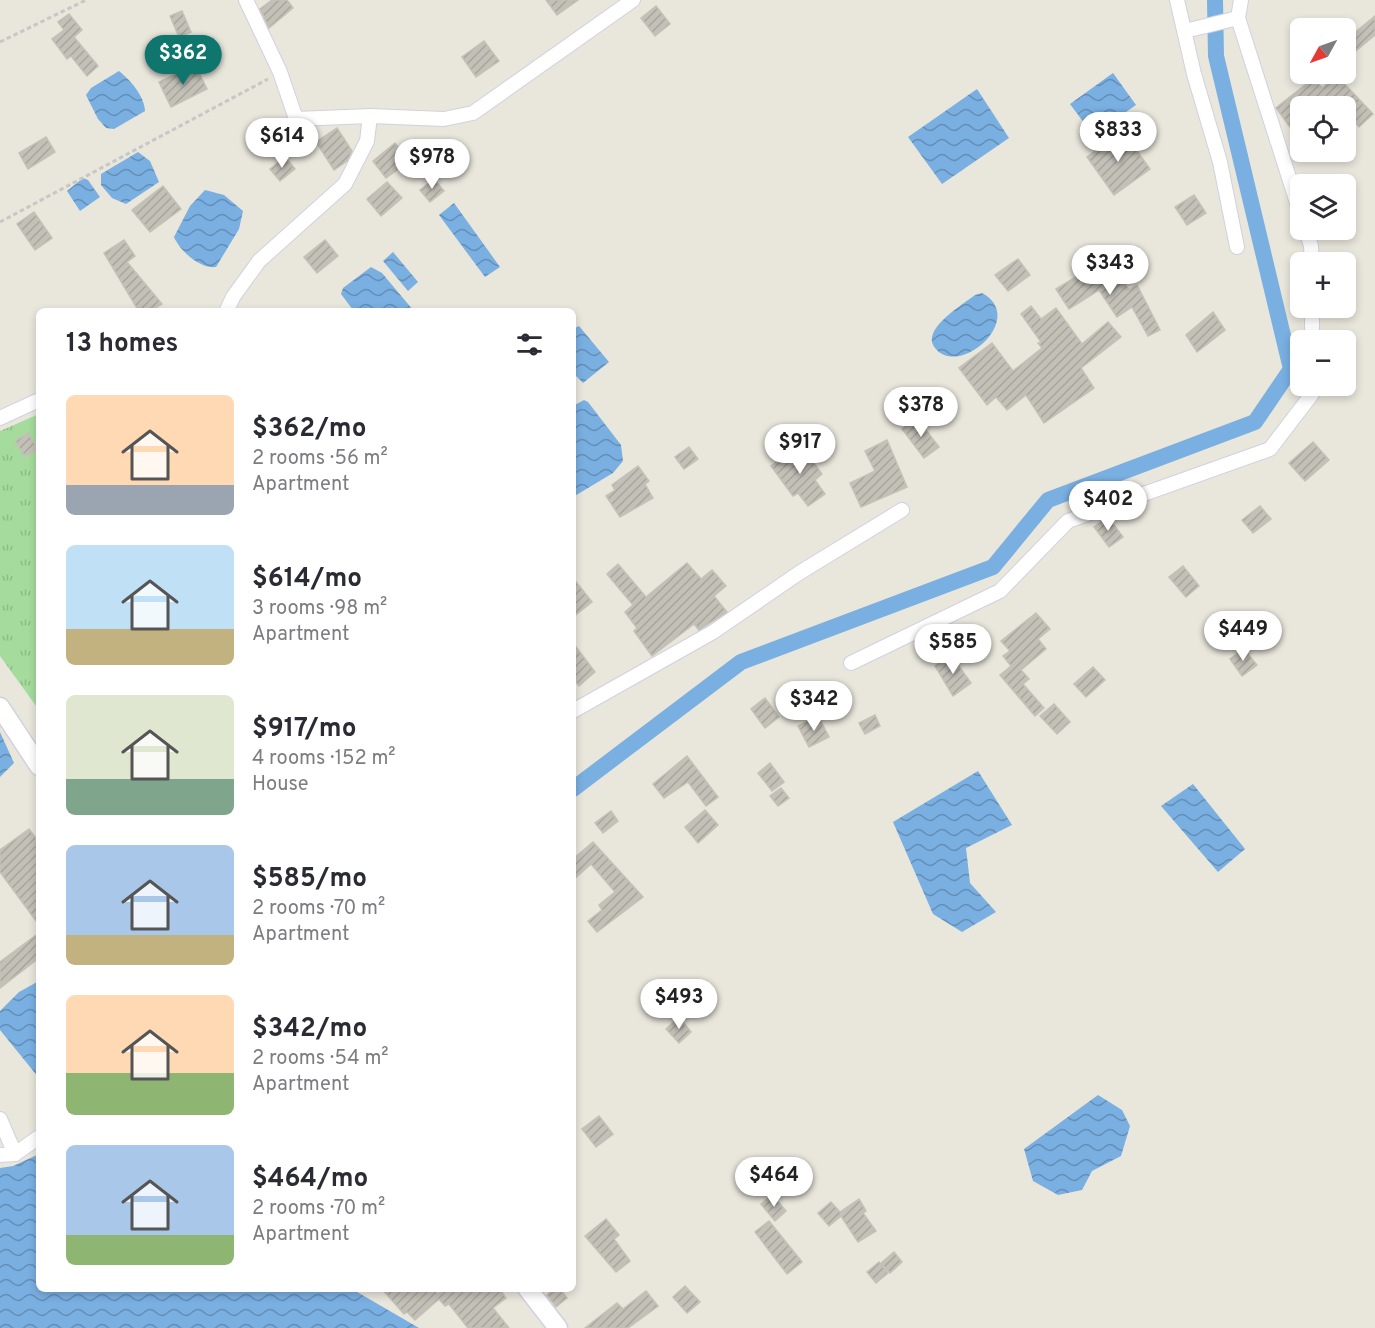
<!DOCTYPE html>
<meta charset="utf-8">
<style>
:root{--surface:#fff;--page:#f2f2f3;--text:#2b2b33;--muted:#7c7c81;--accent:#0f766e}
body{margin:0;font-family:Overpass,sans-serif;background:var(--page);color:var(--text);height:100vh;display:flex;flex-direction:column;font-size:22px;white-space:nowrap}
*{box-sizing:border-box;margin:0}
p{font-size:20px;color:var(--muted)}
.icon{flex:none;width:33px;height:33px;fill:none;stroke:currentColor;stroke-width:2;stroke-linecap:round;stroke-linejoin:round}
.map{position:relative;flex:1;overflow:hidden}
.panel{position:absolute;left:36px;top:308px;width:540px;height:984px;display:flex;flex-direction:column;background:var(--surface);border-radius:9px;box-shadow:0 3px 9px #0003}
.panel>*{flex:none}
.needle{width:39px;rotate:230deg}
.fabs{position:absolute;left:1290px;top:18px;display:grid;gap:12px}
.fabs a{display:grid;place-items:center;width:66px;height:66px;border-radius:9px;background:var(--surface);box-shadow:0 3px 9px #0003;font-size:30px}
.price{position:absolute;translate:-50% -51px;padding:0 14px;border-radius:21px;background:#fff;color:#222;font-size:20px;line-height:39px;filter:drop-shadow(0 2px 3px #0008)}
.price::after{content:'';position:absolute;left:50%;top:36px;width:18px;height:14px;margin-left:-9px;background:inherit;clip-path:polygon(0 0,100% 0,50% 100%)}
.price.current{background:var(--accent);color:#fff}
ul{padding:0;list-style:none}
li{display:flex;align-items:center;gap:18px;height:150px;padding:0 30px}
li span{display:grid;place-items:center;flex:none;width:168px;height:120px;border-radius:9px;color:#555}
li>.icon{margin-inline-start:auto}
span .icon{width:72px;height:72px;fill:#fffc;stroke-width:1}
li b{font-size:26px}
h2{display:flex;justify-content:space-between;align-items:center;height:72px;padding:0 30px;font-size:26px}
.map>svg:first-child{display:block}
.park{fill:url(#park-tufts)}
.water{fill:url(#water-waves)}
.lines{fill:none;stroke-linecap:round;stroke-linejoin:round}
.canal{stroke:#79afe1;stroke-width:16}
.building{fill:url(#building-hatch);stroke:#c4c2b6;stroke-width:1.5}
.street-casing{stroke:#d1d1e0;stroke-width:16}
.secondary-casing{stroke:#d1d1e0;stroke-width:21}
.path{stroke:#c7c7c7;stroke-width:3;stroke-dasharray:4.5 3;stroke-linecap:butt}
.street{stroke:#fff;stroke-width:14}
.secondary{stroke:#fff;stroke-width:18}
</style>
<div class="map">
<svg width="1375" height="1328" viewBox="0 0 1375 1328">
<defs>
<pattern id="park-tufts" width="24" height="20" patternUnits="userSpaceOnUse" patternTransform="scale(1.5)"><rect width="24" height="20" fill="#a5db9d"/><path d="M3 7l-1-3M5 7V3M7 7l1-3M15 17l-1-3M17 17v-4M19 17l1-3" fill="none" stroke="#8ebc87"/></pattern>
<pattern id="water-waves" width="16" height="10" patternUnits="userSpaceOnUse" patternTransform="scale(1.5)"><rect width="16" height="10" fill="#79afe1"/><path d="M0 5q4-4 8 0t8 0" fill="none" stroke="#638eb6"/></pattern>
<pattern id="building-hatch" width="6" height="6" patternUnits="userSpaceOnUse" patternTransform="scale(1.5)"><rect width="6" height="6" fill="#c2c0b7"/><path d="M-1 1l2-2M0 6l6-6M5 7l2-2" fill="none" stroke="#a7a59d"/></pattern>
</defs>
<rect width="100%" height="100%" fill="#e9e6dc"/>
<polygon class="park" points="39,414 39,710 0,656 0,431"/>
<g class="water">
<path d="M119,71C130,80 144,95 145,111L114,129L106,128L98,119L86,95L91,88Z"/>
<polygon points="1113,73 1136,105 1093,135 1070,104"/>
<polygon points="977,89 1009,138 942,184 908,137"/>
<polygon points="138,152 150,161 159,182 126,204 112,198 101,185 101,174"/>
<polygon points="83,178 88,180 100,197 80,211 67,191"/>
<path d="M205,190L224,195L243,211L239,229L216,267C200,269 180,251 174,237L190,206Z"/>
<polygon points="454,203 500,267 485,277 439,215"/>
<polygon points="393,252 418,282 408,291 383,261"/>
<polygon points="371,267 382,273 413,310 353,310 341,294 343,288"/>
<path d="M982,293C1028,318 959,379 935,348C920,330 962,305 975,295Z"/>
<polygon points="579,326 609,362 583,383 573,373 573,329"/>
<polygon points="584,400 588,402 621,445 623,461 613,473 573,497 573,406"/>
<polygon points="0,732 14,763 0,777"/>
<polygon points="978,771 1012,825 966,848 970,883 996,912 962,932 933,914 893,822"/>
<polygon points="1193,784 1245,849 1218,872 1161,806"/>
<polygon points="39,981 39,1078 0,1030 0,1011 19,992"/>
<polygon points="1098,1095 1122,1110 1130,1126 1121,1156 1092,1171 1082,1190 1058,1195 1033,1181 1024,1149"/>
<polygon points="39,1154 39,1288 352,1289 419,1328 0,1328 0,1168 13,1166"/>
</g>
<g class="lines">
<polyline class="canal" points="573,789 741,662 993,567 1048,500 1255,422 1291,369 1216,56 1215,0"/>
</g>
<g class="building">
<polygon points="272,0 287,0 293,8 269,28 260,9"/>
<polygon points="546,0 578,0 557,15"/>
<polygon points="656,6 670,24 655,36 641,18"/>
<polygon points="182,11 191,32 179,37 170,16"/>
<polygon points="69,14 82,30 74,37 98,66 87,76 71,56 67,59 52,39 64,30 58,22"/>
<polygon points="1375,16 1375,35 1346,59 1346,40"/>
<polygon points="484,41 499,61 476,77 462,57"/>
<polygon points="195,65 207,89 171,107 159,82"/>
<polygon points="1337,76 1373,114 1359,127 1346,112 1346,106 1300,106 1300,141 1276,108 1314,78 1322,88"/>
<polygon points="337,128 352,151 347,161 334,170 316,142"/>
<polygon points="1123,131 1150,169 1114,195 1087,157"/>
<polygon points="46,137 55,152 28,169 19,153"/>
<polygon points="395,143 409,161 386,178 373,161"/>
<polygon points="285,157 295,169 280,181 270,169"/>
<polygon points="434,179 444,191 430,202 420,190"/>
<polygon points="387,182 402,198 381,216 367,199"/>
<polygon points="163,186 181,209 150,232 132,210"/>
<polygon points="1194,195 1206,213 1187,225 1175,207"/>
<polygon points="34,212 52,238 35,250 17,224"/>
<polygon points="124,240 135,256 127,262 162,304 152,310 138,310 104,253"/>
<polygon points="325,240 338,256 317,273 304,257"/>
<polygon points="1018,259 1030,275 1008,291 995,275"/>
<polygon points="1112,264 1129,290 1137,285 1160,330 1148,336 1132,307 1117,317 1099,290 1069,309 1056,289 1079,275 1085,283"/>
<polygon points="1031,306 1041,319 1056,308 1082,344 1108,322 1121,337 1081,368 1094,388 1044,423 1026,395 1007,410 996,397 987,405 959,368 992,343 1013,371 1042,348 1038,343 1041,342 1021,314"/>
<polygon points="1213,312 1225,330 1197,352 1186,335"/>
<polygon points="917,418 939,447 924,458 902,429"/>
<polygon points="28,433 38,449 25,457 15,441"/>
<polygon points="887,440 907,487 861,507 850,483 875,471 865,451"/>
<polygon points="1313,442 1329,460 1305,481 1289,463"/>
<polygon points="800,445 822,474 815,480 825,494 808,506 798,493 793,496 771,466"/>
<polygon points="689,447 698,459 684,469 675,457"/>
<polygon points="638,466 649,481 645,484 653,498 620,517 606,496 615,490 612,485"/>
<polygon points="1260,506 1271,519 1253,533 1242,520"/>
<polygon points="1108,517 1123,537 1109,547 1094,527"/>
<polygon points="687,563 701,579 712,570 726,586 714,596 727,612 699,630 694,624 652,656 634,631 637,628 625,612 633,605 607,574 618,564 646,597"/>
<polygon points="1183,566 1199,586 1186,597 1169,577"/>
<polygon points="573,578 592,602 573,617"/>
<polygon points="1036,613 1050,629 1038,639 1046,649 1021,670 1029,679 1023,684 1044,708 1035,716 1000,675 1011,666 1003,656 1010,651 1001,641"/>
<polygon points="573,643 595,672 579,686 573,678"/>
<polygon points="1244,649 1257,665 1242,676 1230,659"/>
<polygon points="951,655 971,683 953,696 935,666"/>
<polygon points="1093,667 1105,680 1086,697 1074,684"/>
<polygon points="765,698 779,717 765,728 751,709"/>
<polygon points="1054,704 1070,722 1057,734 1040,716"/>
<polygon points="875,715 880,726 865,734 859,723"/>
<polygon points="818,716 829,737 809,747 798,726"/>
<polygon points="687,756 718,797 706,806 688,782 664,798 653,784"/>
<polygon points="770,763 784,782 772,791 758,773"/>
<polygon points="781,788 789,798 778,806 770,796"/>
<polygon points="705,810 718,825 698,843 685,827"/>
<polygon points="611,811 618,821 603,833 595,823"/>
<polygon points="29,829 39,842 39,925 0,872 0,850"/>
<polygon points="593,842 643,897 597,932 588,921 602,910 599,905 615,892 591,864 573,880 573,859"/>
<polygon points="39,933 39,958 0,988 0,962"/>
<polygon points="679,1017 691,1032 679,1043 666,1029"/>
<polygon points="599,1116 613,1134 596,1147 582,1129"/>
<polygon points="772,1195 786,1211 775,1221 761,1204"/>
<polygon points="859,1199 866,1211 863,1213 876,1231 858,1242 841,1216 829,1226 818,1213 831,1202 840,1212"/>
<polygon points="606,1219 619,1235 614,1239 630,1261 616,1272 585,1236"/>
<polygon points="769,1221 802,1262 787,1274 755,1232"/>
<polygon points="894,1252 902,1262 890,1273 881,1263"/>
<polygon points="879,1262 888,1273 876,1283 867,1272"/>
<polygon points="685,1286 700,1302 687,1313 673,1297"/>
<polygon points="381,1288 433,1288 438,1294 444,1288 499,1288 506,1298 493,1308 509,1328 468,1328 449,1304 445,1306 439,1299 415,1320 407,1312 404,1314"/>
<polygon points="554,1288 559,1288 567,1298 556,1307 547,1295"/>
<polygon points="646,1291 658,1306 628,1328 585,1328 617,1303 623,1309"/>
</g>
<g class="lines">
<g class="street-casing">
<g id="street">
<polyline points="246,0 280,72 296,119 370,116 444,119 473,113 633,0"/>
<polyline points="1177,0 1194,74 1220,162 1237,247"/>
<polyline points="1241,0 1238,18 1300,212"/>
<polyline points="1185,31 1238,18"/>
<polyline points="1306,230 1311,246 1312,262"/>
<polyline points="1312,308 1312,340"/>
<polyline points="227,310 233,297 259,261 345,184 367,141 370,116"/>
<polyline points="0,418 39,400"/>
<polyline points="851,663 1000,591 1068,521 1270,449 1312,394 1312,386"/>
<polyline points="573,711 713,632 799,573 902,510"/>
<polyline points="0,1119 15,1154"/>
<polyline points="0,1155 15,1154 39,1137"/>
</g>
</g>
<g class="secondary-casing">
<g id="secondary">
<polyline points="0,707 39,766"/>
<polyline points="527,1288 558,1328"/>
</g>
</g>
<g class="path">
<polyline points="0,42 86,0"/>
<polyline points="0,222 268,79"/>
</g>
<use href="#street" class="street"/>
<use href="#secondary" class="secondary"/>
</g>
</svg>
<div class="fabs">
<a><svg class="needle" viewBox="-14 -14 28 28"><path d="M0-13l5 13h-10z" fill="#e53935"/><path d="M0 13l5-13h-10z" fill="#7c7c81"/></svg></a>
<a><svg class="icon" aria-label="locate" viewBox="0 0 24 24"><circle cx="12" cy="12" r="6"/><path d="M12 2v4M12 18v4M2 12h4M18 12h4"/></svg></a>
<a><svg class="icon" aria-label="layers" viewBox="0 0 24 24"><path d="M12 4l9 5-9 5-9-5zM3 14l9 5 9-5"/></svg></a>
<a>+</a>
<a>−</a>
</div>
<b class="price current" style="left:183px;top:86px">$362</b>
<b class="price" style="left:1118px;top:163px">$833</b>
<b class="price" style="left:282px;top:169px">$614</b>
<b class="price" style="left:432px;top:190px">$978</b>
<b class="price" style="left:1110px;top:296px">$343</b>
<b class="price" style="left:921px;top:438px">$378</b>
<b class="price" style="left:800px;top:475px">$917</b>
<b class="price" style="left:1108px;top:532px">$402</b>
<b class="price" style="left:1243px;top:662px">$449</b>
<b class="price" style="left:953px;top:675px">$585</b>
<b class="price" style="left:814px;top:732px">$342</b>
<b class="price" style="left:679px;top:1030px">$493</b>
<b class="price" style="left:774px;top:1208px">$464</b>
<section class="panel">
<h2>13 homes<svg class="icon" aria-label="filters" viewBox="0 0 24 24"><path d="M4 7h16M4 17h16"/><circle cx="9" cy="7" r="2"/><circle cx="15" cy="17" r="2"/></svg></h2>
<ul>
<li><span style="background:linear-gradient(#ffd9b3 75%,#9aa5b1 0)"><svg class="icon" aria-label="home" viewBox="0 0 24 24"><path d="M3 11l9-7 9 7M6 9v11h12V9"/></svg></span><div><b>$362/mo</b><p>2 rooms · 56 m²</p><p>Apartment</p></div></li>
<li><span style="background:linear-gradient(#bfe0f5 70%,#c2b280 0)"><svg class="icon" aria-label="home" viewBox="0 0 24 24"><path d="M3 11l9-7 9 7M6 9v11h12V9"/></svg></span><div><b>$614/mo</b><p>3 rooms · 98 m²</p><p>Apartment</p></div></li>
<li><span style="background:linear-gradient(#dfe7d0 70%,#7fa58c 0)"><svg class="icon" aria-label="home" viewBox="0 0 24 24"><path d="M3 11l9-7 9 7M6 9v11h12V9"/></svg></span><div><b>$917/mo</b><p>4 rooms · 152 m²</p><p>House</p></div></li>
<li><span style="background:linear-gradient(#a9c7e8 75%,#c2b280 0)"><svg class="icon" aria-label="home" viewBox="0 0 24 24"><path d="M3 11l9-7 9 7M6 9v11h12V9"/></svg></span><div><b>$585/mo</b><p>2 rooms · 70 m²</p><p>Apartment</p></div></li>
<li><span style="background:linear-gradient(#ffd9b3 65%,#8fb573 0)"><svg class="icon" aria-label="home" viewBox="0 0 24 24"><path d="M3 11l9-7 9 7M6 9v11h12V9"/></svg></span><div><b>$342/mo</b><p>2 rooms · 54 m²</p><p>Apartment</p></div></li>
<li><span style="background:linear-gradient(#a9c7e8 75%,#8fb573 0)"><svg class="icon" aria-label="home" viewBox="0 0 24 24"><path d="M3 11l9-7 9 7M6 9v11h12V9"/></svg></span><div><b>$464/mo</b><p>2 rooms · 70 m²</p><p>Apartment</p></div></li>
</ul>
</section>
</div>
